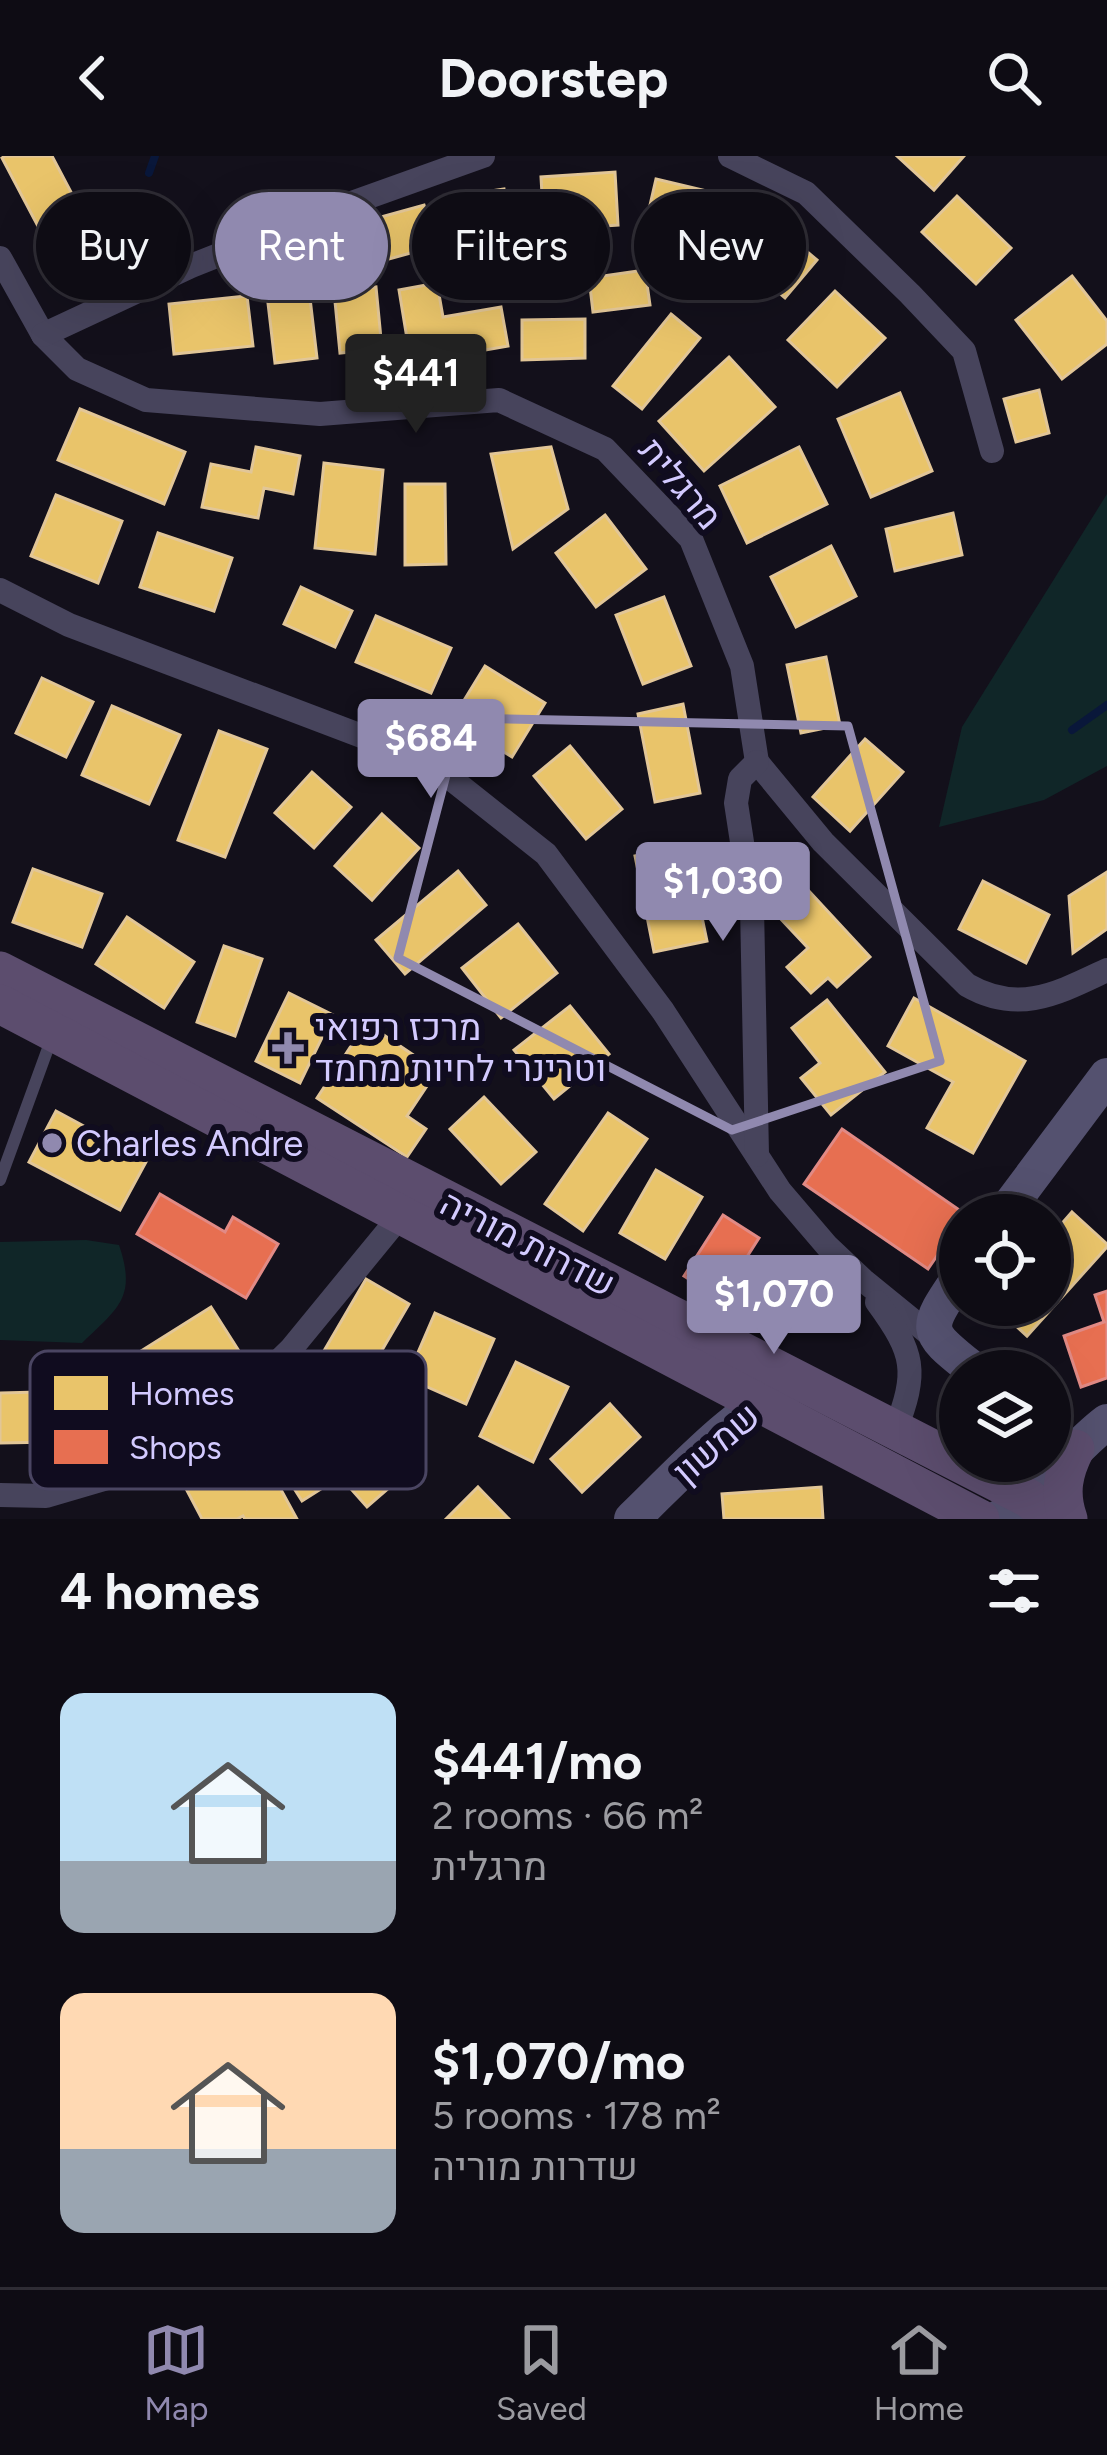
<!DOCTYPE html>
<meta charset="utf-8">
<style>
:root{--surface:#0e0c14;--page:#17151d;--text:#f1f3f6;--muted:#9b9ba0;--line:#2e2c34;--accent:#9089af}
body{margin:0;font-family:Figtree,Heebo,sans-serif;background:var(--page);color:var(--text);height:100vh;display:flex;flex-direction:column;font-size:45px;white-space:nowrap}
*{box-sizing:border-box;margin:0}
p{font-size:39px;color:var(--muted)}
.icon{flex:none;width:66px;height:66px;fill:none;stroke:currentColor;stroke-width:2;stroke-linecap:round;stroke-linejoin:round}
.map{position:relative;height:1363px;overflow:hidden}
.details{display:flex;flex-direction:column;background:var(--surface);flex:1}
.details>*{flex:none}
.top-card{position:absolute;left:36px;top:36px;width:1035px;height:108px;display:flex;gap:24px}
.buttons{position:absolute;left:939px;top:1038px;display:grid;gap:24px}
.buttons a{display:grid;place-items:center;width:132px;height:132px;border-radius:50%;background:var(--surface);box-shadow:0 12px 48px #0002,0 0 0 3px var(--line);font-size:60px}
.price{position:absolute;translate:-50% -102px;padding:0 27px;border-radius:12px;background:var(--accent);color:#fff;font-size:39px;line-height:78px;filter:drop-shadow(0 3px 6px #0008)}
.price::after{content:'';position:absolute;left:50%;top:72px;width:36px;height:27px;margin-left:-18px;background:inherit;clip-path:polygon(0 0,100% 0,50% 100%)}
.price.current{background:#222;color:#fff}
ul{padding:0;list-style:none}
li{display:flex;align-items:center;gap:36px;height:300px;padding:0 60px}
li span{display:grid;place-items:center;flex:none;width:336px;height:240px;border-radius:24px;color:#555}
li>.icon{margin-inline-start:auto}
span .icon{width:144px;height:144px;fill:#fffc;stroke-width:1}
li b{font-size:51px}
h2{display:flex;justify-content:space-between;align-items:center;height:144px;padding:0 60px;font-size:51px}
.chip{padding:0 42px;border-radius:54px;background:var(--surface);box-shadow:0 12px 48px #0002,0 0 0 3px var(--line);font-size:42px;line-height:108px}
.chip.current{background:var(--accent);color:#fff}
header{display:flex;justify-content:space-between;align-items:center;height:156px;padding:0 60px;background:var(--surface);font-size:54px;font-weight:700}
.tab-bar{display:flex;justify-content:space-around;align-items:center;height:168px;border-top:3px solid var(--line);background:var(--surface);font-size:33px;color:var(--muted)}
.tab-bar a{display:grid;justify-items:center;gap:6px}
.tab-bar .current{color:var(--accent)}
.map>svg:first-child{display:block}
.green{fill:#102628}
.homes{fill:#e9c46a;stroke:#e2c697;stroke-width:3}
.shops{fill:#e76f51;stroke:#e18a85;stroke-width:3}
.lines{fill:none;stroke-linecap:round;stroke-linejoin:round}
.stream{stroke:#09173a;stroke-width:8}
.lane{stroke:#47445c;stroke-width:12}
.street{stroke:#47445c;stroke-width:24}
.secondary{stroke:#54516f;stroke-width:36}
.primary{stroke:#5c4d6e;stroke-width:39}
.marked{fill:none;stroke:#9089af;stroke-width:9;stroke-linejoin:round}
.poi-dot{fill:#9089af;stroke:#100c1f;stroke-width:4.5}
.labels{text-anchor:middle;stroke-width:12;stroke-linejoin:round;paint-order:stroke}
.street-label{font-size:36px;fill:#d3caff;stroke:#100c1f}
.poi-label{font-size:36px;fill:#d3caff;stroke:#100c1f;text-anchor:start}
.key{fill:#100c1f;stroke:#4a4562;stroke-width:3}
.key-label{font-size:33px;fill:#d3caff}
</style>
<header><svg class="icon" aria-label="back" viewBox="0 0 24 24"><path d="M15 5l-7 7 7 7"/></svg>Doorstep<svg class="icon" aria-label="search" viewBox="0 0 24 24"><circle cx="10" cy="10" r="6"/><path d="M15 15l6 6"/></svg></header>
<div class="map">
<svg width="1107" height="1363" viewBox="0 0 1107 1363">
<rect width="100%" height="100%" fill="#13101b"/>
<g class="green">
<polygon points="1107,338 1107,610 1044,644 939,671 962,571"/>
<path d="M86,1084L119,1089C137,1142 118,1152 82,1187L0,1184V1086Z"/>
</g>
<g class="homes">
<polygon points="5,0 52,0 81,55 41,76 2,2"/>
<polygon points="897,0 964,0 934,34"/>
<polygon points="615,16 618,69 544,74 541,21"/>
<polygon points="656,23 724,39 712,87 645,71"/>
<polygon points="504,33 512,84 466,92 458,40"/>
<polygon points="957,40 1011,92 976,128 922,76"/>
<polygon points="424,49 436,90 371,108 359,67"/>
<polygon points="766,61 817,104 785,142 734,99"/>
<polygon points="645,114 650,149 593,156 589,122"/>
<polygon points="1072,120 1107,165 1107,188 1062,223 1016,164"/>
<polygon points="308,125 317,202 275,207 266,130"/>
<polygon points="437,127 443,161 501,151 508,190 411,207 399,134"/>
<polygon points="376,131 382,193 340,197 334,135"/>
<polygon points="835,135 885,182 837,231 788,184"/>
<polygon points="247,140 253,190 174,198 169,148"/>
<polygon points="671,158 700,182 642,253 613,230"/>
<polygon points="585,163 585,202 522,204 522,164"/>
<polygon points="729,201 775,251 704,315 659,265"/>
<polygon points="1039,234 1049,277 1016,286 1004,243"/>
<polygon points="900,237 932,315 871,341 838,263"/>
<polygon points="80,253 185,296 164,348 58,304"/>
<polygon points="256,291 300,300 293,338 264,332 258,362 202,351 211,308 251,316"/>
<polygon points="551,291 568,353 513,393 491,298"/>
<polygon points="799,291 827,348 747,387 720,330"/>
<polygon points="324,307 383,314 375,398 315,392"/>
<polygon points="405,328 445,328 446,408 405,409"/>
<polygon points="56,339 122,365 98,427 31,400"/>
<polygon points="953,357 962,399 895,415 886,373"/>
<polygon points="605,359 646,413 596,451 556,397"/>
<polygon points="158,377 232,402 214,455 140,431"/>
<polygon points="831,390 856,440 796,471 771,421"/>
<polygon points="301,431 352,455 335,491 284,468"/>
<polygon points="664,441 691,510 643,528 616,459"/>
<polygon points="376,460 451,492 431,537 356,506"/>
<polygon points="826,501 840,569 801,577 787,509"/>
<polygon points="485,510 545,547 512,601 452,564"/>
<polygon points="42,522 93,546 66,601 16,577"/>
<polygon points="683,548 700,637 655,646 638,558"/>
<polygon points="112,550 180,579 149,648 82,619"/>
<polygon points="219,575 267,593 225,701 178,684"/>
<polygon points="865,583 903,616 850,675 813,641"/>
<polygon points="570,590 622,653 586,683 534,620"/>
<polygon points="312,616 351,651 314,692 275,657"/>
<polygon points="382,658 419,692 372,744 335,710"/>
<polygon points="687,689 707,785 654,796 635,700"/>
<polygon points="33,713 102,738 82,791 13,766"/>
<polygon points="458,715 486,749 405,818 376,784"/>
<polygon points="1107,716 1107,773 1073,797 1069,740"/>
<polygon points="983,725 1049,759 1026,807 959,773"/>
<polygon points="808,734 870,801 837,831 828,822 811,837 787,811 808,792 779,761"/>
<polygon points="127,761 194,806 164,852 96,808"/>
<polygon points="518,768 557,817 501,862 462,812"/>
<polygon points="224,790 262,803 235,880 197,866"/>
<polygon points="289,837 333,859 300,927 256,905"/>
<polygon points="914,842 1025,905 973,997 927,972 953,926 888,890"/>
<polygon points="827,844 885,916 831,959 801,922 820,907 792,872"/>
<polygon points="570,850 609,898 554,943 514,894"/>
<polygon points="366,867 437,915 407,960 426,973 407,1001 317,942"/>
<polygon points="484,941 536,996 501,1028 450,973"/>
<polygon points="56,955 147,1004 120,1054 29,1006"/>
<polygon points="608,957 647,983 583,1075 545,1048"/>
<polygon points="656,1014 702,1041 665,1103 620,1077"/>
<polygon points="1072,1056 1107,1088 1107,1091 1027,1180 993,1149 1050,1149 1050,1081"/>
<polygon points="366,1123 409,1148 364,1225 321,1200"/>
<polygon points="211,1151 239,1195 150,1252 122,1207"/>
<polygon points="435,1157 494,1183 466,1248 407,1222"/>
<polygon points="516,1206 568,1231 533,1306 480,1280"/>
<polygon points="96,1208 121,1251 55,1286 0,1287 0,1237 40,1236"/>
<polygon points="287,1247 335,1324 302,1345 253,1268"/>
<polygon points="610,1248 640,1281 582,1336 551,1303"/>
<polygon points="382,1290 406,1317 367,1351 343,1324"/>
<polygon points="229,1299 247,1333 273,1319 297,1363 245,1363 243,1360 237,1363 202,1363 182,1325"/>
<polygon points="478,1331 509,1363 446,1363"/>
<polygon points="821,1331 823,1363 724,1363 722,1338"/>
</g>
<g class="shops">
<polygon points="842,973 965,1058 960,1059 960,1066 928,1113 804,1028"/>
<polygon points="160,1038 225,1076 233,1061 278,1088 246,1142 137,1078"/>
<polygon points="723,1059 759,1082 720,1143 684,1120"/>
<polygon points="1107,1135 1107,1222 1081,1231 1064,1180 1104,1166 1095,1139"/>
</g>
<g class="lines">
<g class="stream">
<polyline points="149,17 155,0"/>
<polyline points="1072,574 1107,549"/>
</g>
<polyline class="lane" points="0,1024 51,884"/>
<g class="street">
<polyline points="730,0 806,37 910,138 964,195 992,295"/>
<polyline points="0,102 43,179 77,213 146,244 320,258 499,244 605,293 691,383 742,510 757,606"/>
<polyline points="43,179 191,110 332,54 483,0"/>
<polyline points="0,434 69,469 430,606 546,698 663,855 780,1035 827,1090 863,1124 938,1185"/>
<path d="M757,606L823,686L967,829C1019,859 1058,837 1107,814"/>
<polyline points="757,606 740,623 736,647 752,751 757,999"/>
<path d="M877,1146C915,1198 918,1215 895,1275"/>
<polyline points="0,1339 46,1340 121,1318 209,1273 291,1193 401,1059"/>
</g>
<g class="secondary">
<polyline points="1003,1059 1107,920"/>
<path d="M960,1121C922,1176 925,1175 975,1215"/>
<path d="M632,1363C669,1328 739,1251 784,1236"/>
<path d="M997,1363C1040,1341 1068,1295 1107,1266"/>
</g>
<g class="primary">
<polyline points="0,815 1028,1342 1054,1363"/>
<polyline points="0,848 980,1363"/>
<path d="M1068,1363C1059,1337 1063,1317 1075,1293"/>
</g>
</g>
<path class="marked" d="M461,562L848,570L940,905L732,974L398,802Z"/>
<g class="poi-dot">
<path d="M282 874h12v12h12v12h-12v12h-12v-12h-12v-12h12z"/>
<circle cx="52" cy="987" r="12"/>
</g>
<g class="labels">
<g class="street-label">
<text transform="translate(681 327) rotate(50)" y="13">מרגלית</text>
<text transform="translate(528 1087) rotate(27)" y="13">שדרות מוריה</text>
<text transform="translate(716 1287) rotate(-41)" y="13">שמשון</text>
</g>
<g class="poi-label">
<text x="315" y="884">מרכז רפואי<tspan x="315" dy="41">וטרינרי לחיות מחמד</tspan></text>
<text x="76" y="1000">Charles Andre</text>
</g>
</g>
<rect x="30" y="1195" width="396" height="138" rx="18" class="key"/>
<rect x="54" y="1220" width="54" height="34" fill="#e9c46a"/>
<rect x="54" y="1274" width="54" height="34" fill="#e76f51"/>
<g class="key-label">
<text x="129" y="1249">Homes</text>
<text x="129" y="1303">Shops</text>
</g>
</svg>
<div class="buttons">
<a><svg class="icon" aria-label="locate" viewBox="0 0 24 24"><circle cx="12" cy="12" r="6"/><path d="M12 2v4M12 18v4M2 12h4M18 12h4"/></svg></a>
<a><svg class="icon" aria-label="layers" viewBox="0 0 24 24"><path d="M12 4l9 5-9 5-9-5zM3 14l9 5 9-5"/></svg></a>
</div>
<b class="price current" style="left:416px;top:280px">$441</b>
<b class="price" style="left:431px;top:645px">$684</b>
<b class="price" style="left:723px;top:788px">$1,030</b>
<b class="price" style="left:774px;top:1201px">$1,070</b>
<div class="top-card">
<a class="chip">Buy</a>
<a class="chip current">Rent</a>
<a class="chip">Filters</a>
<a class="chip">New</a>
</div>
</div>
<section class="details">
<h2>4 homes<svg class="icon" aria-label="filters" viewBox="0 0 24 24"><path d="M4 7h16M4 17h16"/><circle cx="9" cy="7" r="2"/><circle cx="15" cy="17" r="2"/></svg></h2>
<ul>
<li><span style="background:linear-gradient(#bfe0f5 70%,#9aa5b1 0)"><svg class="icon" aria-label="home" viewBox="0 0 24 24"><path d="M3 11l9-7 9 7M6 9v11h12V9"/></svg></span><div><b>$441/mo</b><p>2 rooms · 66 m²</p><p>מרגלית</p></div></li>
<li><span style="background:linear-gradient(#ffd9b3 65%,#9aa5b1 0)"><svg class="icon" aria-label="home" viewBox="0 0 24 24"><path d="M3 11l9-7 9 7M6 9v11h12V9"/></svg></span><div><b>$1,070/mo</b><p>5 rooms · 178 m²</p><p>שדרות מוריה</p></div></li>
</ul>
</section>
<nav class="tab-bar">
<a class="current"><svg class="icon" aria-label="map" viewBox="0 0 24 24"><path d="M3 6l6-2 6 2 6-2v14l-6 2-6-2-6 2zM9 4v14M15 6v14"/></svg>Map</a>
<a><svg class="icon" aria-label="saved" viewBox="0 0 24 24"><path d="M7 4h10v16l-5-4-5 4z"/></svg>Saved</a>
<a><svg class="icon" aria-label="home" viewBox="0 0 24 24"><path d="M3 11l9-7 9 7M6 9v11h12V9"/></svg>Home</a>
</nav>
